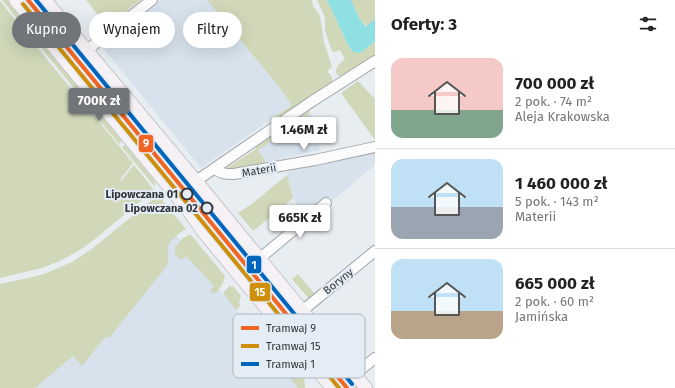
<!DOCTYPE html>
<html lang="pl">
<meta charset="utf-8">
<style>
:root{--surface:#fff;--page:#f2f2f2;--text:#222;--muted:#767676;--line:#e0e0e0;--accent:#71757a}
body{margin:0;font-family:"Fira Sans",sans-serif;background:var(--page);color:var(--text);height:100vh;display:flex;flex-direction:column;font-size:15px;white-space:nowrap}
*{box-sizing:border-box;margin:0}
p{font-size:13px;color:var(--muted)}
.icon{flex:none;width:22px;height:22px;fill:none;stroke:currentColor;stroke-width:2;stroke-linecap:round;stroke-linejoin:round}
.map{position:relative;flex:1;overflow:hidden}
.sheet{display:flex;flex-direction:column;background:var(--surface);width:300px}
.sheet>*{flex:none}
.banner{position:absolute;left:12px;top:12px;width:303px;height:36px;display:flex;gap:8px}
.price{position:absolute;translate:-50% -34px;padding:0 9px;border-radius:4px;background:#fff;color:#222;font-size:13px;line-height:26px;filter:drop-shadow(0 1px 2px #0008)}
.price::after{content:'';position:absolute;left:50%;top:24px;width:12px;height:9px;margin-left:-6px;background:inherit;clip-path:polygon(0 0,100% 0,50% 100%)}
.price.selected{background:var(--accent);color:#fff}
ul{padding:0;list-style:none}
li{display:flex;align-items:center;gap:12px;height:100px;padding:0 16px}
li+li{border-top:1px solid var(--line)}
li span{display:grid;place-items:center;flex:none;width:112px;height:80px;border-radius:12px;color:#555}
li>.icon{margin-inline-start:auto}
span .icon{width:48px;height:48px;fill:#fffc;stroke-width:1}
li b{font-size:17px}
h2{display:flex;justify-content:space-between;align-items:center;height:48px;padding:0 16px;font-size:17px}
.tag{padding:0 14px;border-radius:18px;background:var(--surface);box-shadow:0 4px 16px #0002;font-size:14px;line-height:36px}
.tag.selected{background:var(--accent);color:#fff}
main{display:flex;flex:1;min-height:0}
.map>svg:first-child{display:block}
.built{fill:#d7e2ec}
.green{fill:#d0d8b9}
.water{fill:#8fe0e3}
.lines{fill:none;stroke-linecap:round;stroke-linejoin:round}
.minor-casing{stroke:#a3a7aa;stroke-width:12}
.major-casing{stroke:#c6c8cb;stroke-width:14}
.minor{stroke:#fcfcfd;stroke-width:10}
.major{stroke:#f6f1f4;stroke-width:12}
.tram-1-casing{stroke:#e4edf6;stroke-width:7}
.tram-2-casing{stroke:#e4edf6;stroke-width:7}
.tram-3-casing{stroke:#e4edf6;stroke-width:7}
.tram-1{stroke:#f26522;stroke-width:4}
.tram-2{stroke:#cf8f0b;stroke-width:4}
.tram-3{stroke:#0065bd;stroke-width:4}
.stop-dot{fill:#e4edf6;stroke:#313539;stroke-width:2}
.labels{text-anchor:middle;stroke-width:4;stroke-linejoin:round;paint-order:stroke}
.street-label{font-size:11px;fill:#313539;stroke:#e4edf6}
.stop-label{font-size:11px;font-weight:bold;fill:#313539;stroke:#e4edf6;text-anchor:end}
.key{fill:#e4edf6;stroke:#aeb6bd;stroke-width:1}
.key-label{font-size:11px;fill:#313539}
.line-badge{stroke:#e4edf6;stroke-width:1.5}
.badge-label{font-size:11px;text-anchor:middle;font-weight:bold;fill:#fff}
</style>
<main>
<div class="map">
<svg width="375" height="388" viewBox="0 0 375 388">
<rect width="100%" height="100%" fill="#e8edf2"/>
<g class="built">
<polygon points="26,0 35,0 195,194 190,198"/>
<polygon points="160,0 207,0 276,83 292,105 201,168 102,47"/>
<polygon points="310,113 320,127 316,130 320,150 266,162 258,150 307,117 307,116"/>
<polygon points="375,152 375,165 329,203 306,216 293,198 287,175 287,172"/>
<polygon points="199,199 354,388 345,388 194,203"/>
<polygon points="175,235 181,240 175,247 187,254 219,289 243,317 240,321 240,324 244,321 250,327 249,333 251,335 254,333 298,388 35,388 73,355 82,365 161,252"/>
</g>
<g class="green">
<polygon points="2,0 8,0 25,22 22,25"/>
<polygon points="23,0 26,0 136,132 133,135"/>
<polygon points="35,0 37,0 197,192 195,194"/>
<polygon points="86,0 141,0 107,26"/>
<path d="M207,0H312L313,6L320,16L324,42L332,67L327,71C330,75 333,78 333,83L273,122L270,120L292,105L276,83Z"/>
<path d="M317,0H327L348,45L362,52L375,41V55C366,62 350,75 339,76C332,70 339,64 345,59L340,50L335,52L332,51L325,31V17Z"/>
<polygon points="351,0 375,0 375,19 367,27 359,18"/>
<polygon points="0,1 84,105 79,111 81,113 87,107 133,163 120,180 121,181 134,165 154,190 95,239 80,250 60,261 42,268 0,278"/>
<polygon points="27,25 89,99 86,103 24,27"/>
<polygon points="358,81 375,99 375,126 374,127 375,129 375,140 341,93"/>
<polygon points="91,103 122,141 119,144 88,106"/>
<polygon points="309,111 310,113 307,115 308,117 258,150 268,166 228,171 227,168 256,149 256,147"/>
<polygon points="125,145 154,180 155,182 155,187 122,147"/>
<polygon points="287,175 293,198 253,231 238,213 253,203"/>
<path d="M158,195L186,229C180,232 169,241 168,247C167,255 170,259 166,267L109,338L105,337L82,366L73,356L35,388H0V284L37,276L49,272L72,262L93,248Z"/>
<polygon points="194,203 345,388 341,388 191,205"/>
<path d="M189,235H191L225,276C224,283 220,289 215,293H212L210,290L214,286L186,256L181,260L175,254V247L183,238Z"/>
<polygon points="254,261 357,388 354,388 252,263"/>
<polygon points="298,274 315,294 316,296 310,300 292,279"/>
<polygon points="230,285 231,287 233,286 241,296 239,303 241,305 236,310 223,293"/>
<path d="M248,313L249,315C254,314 257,315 260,319L250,327L245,321L240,325C239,319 243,315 248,313Z"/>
<polygon points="262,322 304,373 305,388 298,388 254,333 251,335 249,333"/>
</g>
<polygon class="water" points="327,0 351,0 359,18 366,27 375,19 375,41 362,52 358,53 353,52 348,45"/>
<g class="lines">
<g class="minor-casing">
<g id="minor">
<polyline points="87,50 152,0"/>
<path d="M215,168C220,174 226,174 234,174L315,160L375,147"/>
<polyline points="196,181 311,102 375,61"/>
<polyline points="259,259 326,203"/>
<polyline points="302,311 375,251"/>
<polyline points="355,374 375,358"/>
</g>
</g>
<g class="major-casing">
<g id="major">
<polyline points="15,0 187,209 204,233 332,388"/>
<polyline points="45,0 202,188 366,388"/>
</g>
</g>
<use href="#minor" class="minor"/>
<use href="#major" class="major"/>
<g class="tram-1-casing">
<polyline id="tram-1" points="28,0 347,388"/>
</g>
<g class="tram-2-casing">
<polyline id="tram-2" points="23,4 339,388"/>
</g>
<g class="tram-3-casing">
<polyline id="tram-3" points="36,0 352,384"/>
</g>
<use href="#tram-1" class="tram-1"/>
<use href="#tram-2" class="tram-2"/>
<use href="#tram-3" class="tram-3"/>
</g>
<g class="stop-dot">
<circle cx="187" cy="194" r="5.5"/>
<circle cx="207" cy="208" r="5.5"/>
</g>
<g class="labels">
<g class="street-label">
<text transform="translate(259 170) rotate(-10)" y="4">Materii</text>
<text transform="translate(338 281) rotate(-39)" y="4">Boryny</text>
</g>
<g class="stop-label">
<text x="178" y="198">Lipowczana 01</text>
<text x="198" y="212">Lipowczana 02</text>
</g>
</g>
<rect x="233" y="314" width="132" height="64" rx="6" class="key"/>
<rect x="241" y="326" width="18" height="4" fill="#f26522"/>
<rect x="241" y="344" width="18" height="4" fill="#cf8f0b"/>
<rect x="241" y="362" width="18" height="4" fill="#0065bd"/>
<g class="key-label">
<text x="266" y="332">Tramwaj 9</text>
<text x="266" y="350">Tramwaj 15</text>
<text x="266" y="368">Tramwaj 1</text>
</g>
<g class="line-badge">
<rect x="138" y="134" width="16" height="19" rx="4" fill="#f26522"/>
<rect x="246" y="255" width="16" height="19" rx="4" fill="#0065bd"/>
<rect x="249" y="282" width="22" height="20" rx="4" fill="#cf8f0b"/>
</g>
<g class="badge-label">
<text x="146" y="147">9</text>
<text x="254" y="269">1</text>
<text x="260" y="296">15</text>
</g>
</svg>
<b class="price selected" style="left:99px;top:122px">700K zł</b>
<b class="price" style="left:304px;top:151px">1.46M zł</b>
<b class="price" style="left:300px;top:239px">665K zł</b>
<div class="banner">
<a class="tag selected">Kupno</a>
<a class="tag">Wynajem</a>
<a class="tag">Filtry</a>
</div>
</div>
<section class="sheet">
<h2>Oferty: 3<svg class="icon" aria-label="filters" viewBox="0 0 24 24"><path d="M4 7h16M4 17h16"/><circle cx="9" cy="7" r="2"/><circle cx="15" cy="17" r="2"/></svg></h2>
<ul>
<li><span style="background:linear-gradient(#f6c9c9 65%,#7fa58c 0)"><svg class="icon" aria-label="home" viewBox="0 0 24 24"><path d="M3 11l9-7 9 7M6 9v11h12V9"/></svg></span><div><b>700 000 zł</b><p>2 pok. · 74 m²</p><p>Aleja Krakowska</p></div></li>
<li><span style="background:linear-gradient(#bfe0f5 60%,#9aa5b1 0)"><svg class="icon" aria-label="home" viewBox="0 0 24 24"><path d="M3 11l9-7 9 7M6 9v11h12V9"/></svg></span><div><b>1 460 000 zł</b><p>5 pok. · 143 m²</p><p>Materii</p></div></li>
<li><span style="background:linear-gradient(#bfe0f5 65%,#b9a48a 0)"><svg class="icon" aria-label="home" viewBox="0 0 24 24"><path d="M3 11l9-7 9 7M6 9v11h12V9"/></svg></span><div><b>665 000 zł</b><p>2 pok. · 60 m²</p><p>Jamińska</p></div></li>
</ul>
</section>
</main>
